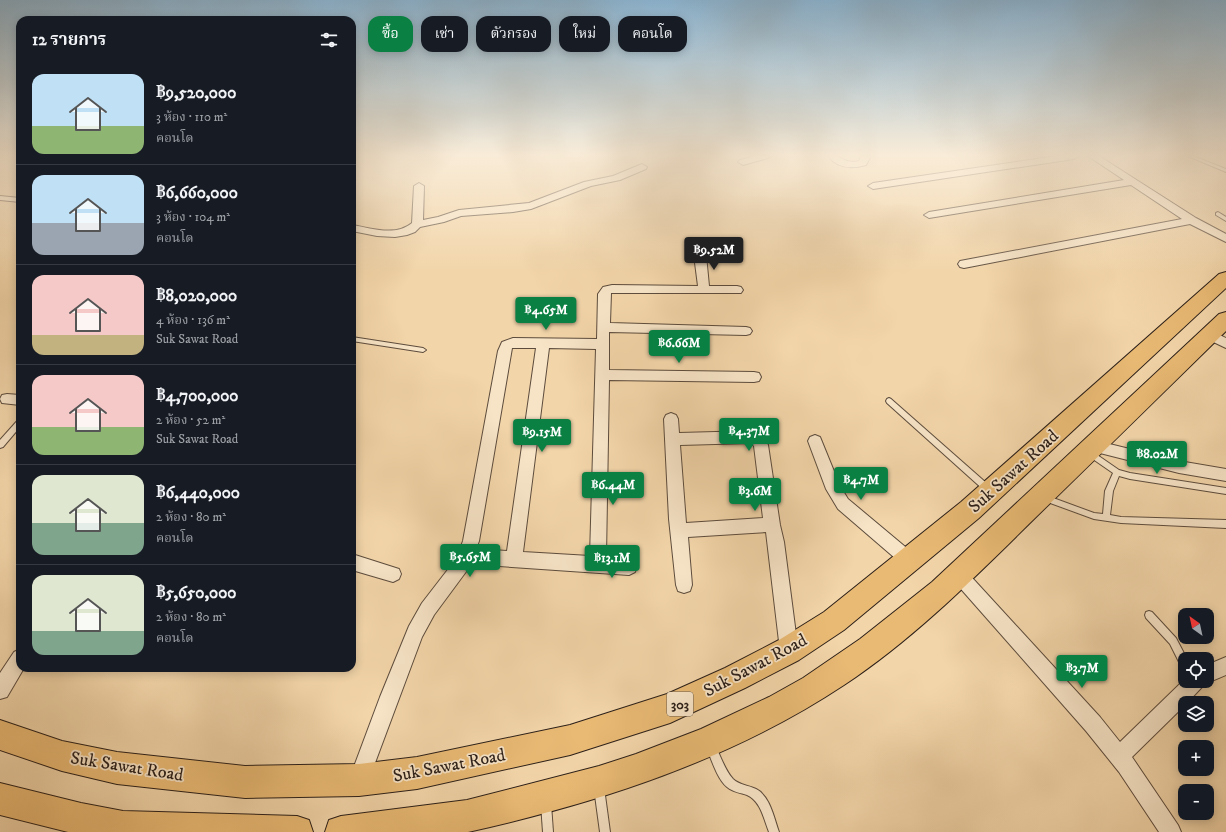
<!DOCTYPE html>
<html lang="th">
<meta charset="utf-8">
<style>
:root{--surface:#171b24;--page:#242831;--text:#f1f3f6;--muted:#9ea1a6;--line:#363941;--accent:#0b8043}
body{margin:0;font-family:"IM FELL DW Pica","Noto Serif Thai",serif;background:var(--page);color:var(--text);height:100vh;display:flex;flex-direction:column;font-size:15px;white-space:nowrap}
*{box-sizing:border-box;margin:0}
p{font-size:13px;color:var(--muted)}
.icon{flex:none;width:22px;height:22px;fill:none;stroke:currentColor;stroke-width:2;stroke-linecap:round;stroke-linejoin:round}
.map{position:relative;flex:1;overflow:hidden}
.sheet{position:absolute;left:16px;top:16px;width:340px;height:656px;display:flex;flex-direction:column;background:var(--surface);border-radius:12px;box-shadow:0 2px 10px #0003}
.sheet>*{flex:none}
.guide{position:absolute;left:368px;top:16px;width:380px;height:36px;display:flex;gap:8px}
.needle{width:26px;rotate:327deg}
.buttons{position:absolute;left:1178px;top:608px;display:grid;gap:8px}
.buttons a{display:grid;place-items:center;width:36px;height:36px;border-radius:8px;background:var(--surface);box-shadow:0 2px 10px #0003;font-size:20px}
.price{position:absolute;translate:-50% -34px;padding:0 9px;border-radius:4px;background:var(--accent);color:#fff;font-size:13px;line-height:26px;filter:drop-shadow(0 1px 2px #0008)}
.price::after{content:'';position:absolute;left:50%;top:24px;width:12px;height:9px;margin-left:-6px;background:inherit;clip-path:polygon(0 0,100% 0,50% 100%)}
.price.active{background:#222;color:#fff}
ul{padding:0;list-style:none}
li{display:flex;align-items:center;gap:12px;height:100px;padding:0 16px}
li+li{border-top:1px solid var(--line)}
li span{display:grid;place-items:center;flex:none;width:112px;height:80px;border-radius:12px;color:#555}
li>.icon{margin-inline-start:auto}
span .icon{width:48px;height:48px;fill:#fffc;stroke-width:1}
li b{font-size:17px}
h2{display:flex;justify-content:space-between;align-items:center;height:48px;padding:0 16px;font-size:17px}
.pill{padding:0 14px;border-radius:12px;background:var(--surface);box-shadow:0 2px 10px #0003;font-size:14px;line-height:36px}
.pill.active{background:var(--accent);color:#fff}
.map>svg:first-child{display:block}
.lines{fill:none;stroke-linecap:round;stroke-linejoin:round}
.lane-casing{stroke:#5d4c3d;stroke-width:2}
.street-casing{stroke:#5d4c3d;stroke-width:2}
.primary-casing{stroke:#2b1f19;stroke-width:2}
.lane{fill:#f7e4c7;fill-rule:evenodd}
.street{fill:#f7e4c7;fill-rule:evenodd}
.primary{fill:#e9ba74;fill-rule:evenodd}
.labels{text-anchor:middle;stroke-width:3.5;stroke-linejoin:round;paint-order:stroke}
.shield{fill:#f7e4c7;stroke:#685a4d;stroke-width:1}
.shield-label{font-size:14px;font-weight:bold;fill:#2b1f19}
.near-street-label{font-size:18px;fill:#2b1f19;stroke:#f7e4c7}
</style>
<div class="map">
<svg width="1226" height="832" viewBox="0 0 1226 832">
<rect width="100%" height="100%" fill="#f2d5a9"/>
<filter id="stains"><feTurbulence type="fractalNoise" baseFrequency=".005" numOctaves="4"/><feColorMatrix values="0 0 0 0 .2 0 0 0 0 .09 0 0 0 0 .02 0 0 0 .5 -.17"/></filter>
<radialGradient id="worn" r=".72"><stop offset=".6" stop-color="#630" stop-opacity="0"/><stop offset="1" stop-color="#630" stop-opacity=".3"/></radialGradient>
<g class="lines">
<g class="lane-casing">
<g id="lane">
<polygon points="1188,156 1193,156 1226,169 1226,172"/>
<polygon points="0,196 20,198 20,202 0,200"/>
<polygon points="1218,212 1226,217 1226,221 1216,215 1216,213"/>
<polygon points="352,337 423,348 426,350 423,352 352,341"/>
<polygon points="889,398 891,399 992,488 993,490 992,492 989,493 986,492 887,403 886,401 887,399"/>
<polygon points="20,419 20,427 3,447 0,448 0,440 18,420"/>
<polygon points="1090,450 1119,470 1130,473 1226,488 1226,494 1130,479 1119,476 1113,491 1110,515 1121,517 1226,520 1226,528 1121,523 1094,519 1042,500 1041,498 1042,496 1045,495 1094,513 1103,514 1105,491 1113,473 1087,455 1086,453 1087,451"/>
<polygon points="1149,611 1152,612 1176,638 1187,659 1185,659 1185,670 1182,668 1170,644 1146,618 1145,615 1146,612"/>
<path d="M711,741L714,743C720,754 724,769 733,779C739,785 748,785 756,789C770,796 774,818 779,832H769C764,820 761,801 747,795C741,793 733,792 727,787C717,779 711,758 706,746L708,743Z"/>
<polygon points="599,783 603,784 604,788 610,832 600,832 594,788 595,784"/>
<polygon points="546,799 550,800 551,804 553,832 543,832 541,804 542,800"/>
</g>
</g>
<g class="street-casing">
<g id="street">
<polygon points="755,156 770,156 768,158 743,165 738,162 740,160"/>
<path d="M828,156C842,154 844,165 859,161L861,156H871L866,165C852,169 838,169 828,156Z"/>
<polygon points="1057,156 1079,156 1074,159 873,189 868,186 873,183"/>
<polygon points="1088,156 1099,156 1196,218 1226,234 1226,242 1190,224 964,268 960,267 958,264 960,261 1182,219 1131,185 929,218 924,215 929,212 1124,180"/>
<path d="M642,164L647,167L646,169L620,180L591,186L531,209L513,212L461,216L444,222L420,227L415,232L407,235L395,237L377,236L352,231V225C371,228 395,237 412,223L414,186L419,183L424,186L423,220L438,217L459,210L529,203L584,182L613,176Z"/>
<path d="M700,251L704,252L706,255L709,286H737L741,287L743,290L741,293H611L610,323L746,327L750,328L752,331L750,334L746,335L609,332V370L754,372L759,373L761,377L759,381L754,382L609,380L606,557L629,559L635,562L637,567L635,572L629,575L470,564L468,569L434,615L422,637L366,787L359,790L352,787L349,780L380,697L409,626L422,603L456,559L463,541L498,351L502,342L513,338L597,339L598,294L603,287L612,285L698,286L694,255L696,252ZM512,348H536L507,551L476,549L479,541ZM549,348L596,349L590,556L523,552Z"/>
<polygon points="1209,330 1226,338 1226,348 1205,338 1203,335 1205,332"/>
<polygon points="7,394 20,395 20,405 2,403 0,399 2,395"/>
<path d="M671,413L676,415L678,419L679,433L753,431C761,434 764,437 768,445L780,525L784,542L798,650L795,656L789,659L783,656L780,650L766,532L688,537L692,585L690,591L684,593L678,591L676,585L669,519L664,419L666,415ZM751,443L754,446L763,518L686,523L680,445Z"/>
<polygon points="815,435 820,437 840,486 848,499 915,555 917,560 915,565 909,568 903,565 838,509 826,489 808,441 810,437"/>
<polygon points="1093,440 1179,461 1226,469 1226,481 1179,473 1088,450 1086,446 1088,442"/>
<polygon points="352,554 399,569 401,574 399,579 393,582 352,570"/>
<polygon points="959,567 965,570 1100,717 1120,742 1185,679 1185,681 1207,681 1207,665 1226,657 1226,675 1207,683 1205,682 1202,687 1187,703 1185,703 1185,705 1132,757 1178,825 1181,832 1159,832 1119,772 1086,731 953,580 951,575 953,570"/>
<polygon points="20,649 20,668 24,668 7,697 0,699 0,673 14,652"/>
</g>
</g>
<g class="primary-casing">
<g id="primary">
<polygon points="1226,272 1226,288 979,518 844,630 799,660 745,688 670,723 570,755 417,789 359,796 245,798 117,784 62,771 0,750 0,720 62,741 117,752 245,766 359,764 417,757 570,725 667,694 725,668 779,640 824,612 961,502 1219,274"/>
<path d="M1226,312V331C1163,393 1100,455 1036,517C975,577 915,638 844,685C731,760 598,803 468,832H325L329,820L341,816L467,800L599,766L636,754L701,729L769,697L803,678L860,639L932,582L1219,314Z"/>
<polygon points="0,783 81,803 123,811 297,816 309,820 313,832 68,832 0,815"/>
</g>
</g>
<use href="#lane" class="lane"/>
<use href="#street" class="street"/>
<use href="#primary" class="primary"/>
</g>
<linearGradient id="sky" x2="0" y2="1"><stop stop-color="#8bb5d3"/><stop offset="0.57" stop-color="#f9ecd8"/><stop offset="1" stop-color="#f9ecd8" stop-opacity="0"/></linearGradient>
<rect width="1226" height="272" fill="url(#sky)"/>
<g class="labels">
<rect class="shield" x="667" y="692" width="26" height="24" rx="3"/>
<g class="shield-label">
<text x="680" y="709">303</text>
</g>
<g class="near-street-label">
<text transform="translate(1013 471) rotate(-42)" y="6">Suk Sawat Road</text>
<text transform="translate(755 665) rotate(-28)" y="6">Suk Sawat Road</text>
<text transform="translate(449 765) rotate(-11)" y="6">Suk Sawat Road</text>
<text transform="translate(127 766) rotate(9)" y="6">Suk Sawat Road</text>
</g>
</g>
<rect width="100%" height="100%" filter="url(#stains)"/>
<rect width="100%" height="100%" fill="url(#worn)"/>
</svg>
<div class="buttons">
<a><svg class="needle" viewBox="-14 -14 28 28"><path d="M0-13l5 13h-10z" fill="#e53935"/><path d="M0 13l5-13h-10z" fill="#9ea1a6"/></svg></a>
<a><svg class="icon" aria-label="locate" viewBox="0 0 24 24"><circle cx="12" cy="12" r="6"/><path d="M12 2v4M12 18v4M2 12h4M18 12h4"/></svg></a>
<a><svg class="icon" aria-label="layers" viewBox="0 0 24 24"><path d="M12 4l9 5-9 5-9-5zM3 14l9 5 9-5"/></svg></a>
<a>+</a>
<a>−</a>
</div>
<b class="price active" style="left:714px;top:271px">฿9.52M</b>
<b class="price" style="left:546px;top:331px">฿4.65M</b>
<b class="price" style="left:679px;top:364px">฿6.66M</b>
<b class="price" style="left:749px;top:452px">฿4.37M</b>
<b class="price" style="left:542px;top:453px">฿9.15M</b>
<b class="price" style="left:1157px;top:475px">฿8.02M</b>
<b class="price" style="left:861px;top:501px">฿4.7M</b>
<b class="price" style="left:613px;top:506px">฿6.44M</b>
<b class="price" style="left:755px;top:512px">฿3.6M</b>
<b class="price" style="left:470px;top:578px">฿5.65M</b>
<b class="price" style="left:612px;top:579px">฿13.1M</b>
<b class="price" style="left:1082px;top:689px">฿3.7M</b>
<div class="guide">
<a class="pill active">ซื้อ</a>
<a class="pill">เช่า</a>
<a class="pill">ตัวกรอง</a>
<a class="pill">ใหม่</a>
<a class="pill">คอนโด</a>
</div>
<section class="sheet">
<h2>12 รายการ<svg class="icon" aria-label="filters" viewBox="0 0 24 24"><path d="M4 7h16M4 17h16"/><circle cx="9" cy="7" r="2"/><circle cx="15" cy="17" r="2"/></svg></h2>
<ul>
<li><span style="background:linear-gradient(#bfe0f5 65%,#8fb573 0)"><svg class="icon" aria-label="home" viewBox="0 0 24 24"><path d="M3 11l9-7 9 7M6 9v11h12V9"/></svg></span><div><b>฿9,520,000</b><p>3 ห้อง · 110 m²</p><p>คอนโด</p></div></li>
<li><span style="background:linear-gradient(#bfe0f5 60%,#9aa5b1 0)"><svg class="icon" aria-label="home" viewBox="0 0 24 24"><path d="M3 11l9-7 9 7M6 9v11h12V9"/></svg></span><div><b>฿6,660,000</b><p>3 ห้อง · 104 m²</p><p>คอนโด</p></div></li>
<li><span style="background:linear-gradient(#f6c9c9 75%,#c2b280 0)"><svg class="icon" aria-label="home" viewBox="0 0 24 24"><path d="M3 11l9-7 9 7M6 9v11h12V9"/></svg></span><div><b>฿8,020,000</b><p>4 ห้อง · 136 m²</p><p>Suk Sawat Road</p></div></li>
<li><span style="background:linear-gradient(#f6c9c9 65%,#8fb573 0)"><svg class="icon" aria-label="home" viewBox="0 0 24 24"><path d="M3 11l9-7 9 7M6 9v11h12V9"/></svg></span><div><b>฿4,700,000</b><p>2 ห้อง · 52 m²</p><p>Suk Sawat Road</p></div></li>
<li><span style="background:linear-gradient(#dfe7d0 60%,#7fa58c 0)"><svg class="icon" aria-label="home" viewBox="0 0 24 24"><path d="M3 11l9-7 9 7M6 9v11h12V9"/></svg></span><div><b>฿6,440,000</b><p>2 ห้อง · 80 m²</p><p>คอนโด</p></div></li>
<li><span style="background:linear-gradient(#dfe7d0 70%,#7fa58c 0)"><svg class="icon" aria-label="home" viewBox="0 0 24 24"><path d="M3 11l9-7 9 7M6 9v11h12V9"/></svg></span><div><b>฿5,650,000</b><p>2 ห้อง · 80 m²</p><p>คอนโด</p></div></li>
</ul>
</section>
</div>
